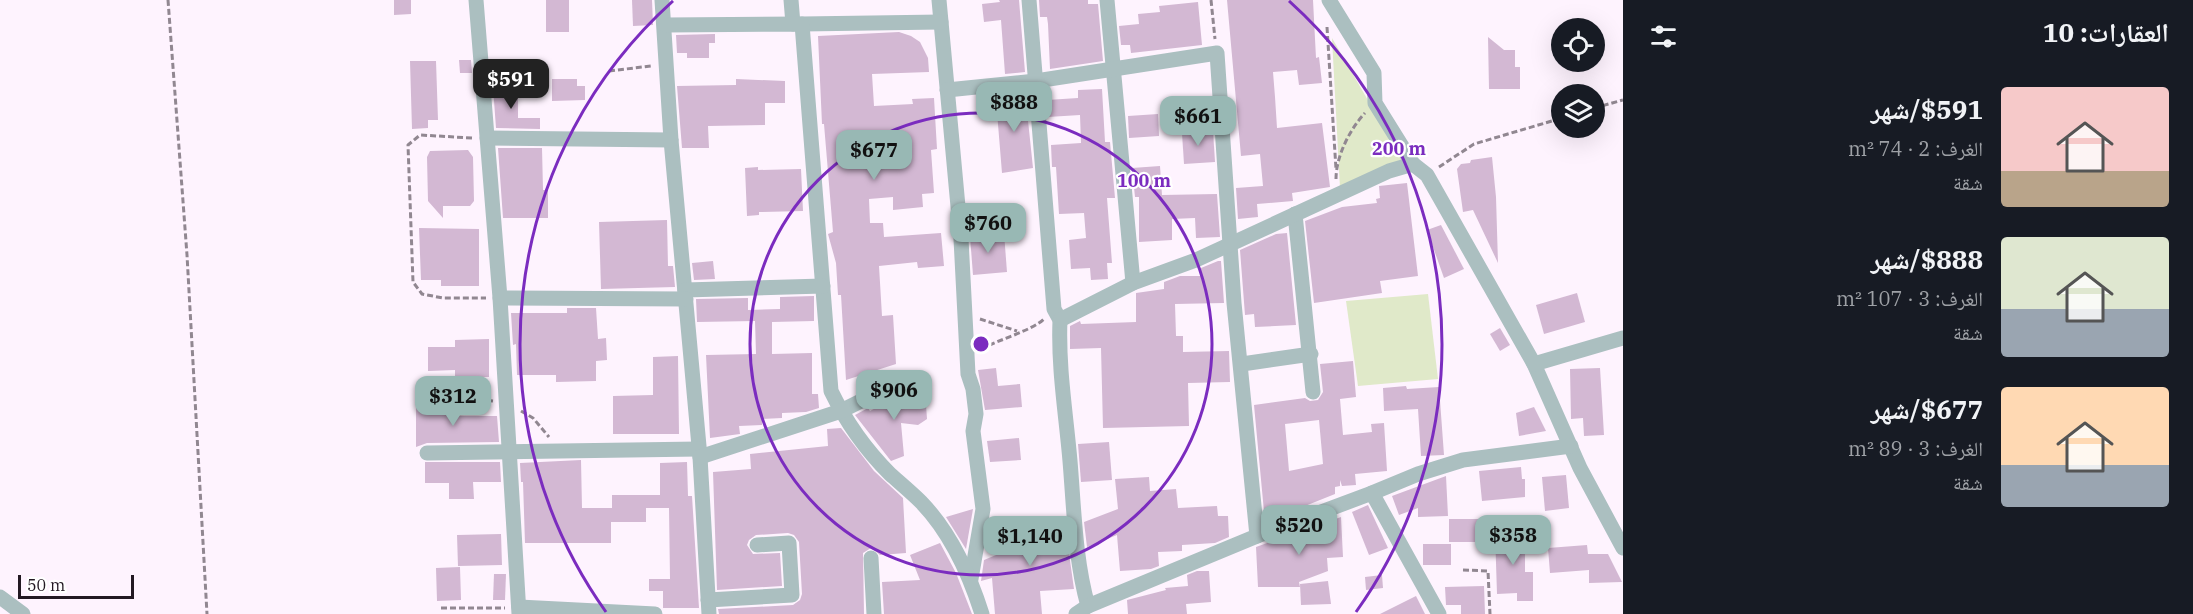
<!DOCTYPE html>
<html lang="ar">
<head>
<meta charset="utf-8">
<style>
  :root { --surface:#171b24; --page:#20242c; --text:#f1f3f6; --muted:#9ea1a6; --accent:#98b8b4 }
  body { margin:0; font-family:"IBM Plex Serif","Noto Naskh Arabic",serif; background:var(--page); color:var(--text); direction:rtl; height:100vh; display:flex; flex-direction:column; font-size:22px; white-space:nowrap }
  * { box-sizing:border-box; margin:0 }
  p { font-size:20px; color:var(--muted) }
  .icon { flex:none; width:33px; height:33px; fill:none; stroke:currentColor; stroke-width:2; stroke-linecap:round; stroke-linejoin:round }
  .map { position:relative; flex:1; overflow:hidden; direction:ltr }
  .sheet { display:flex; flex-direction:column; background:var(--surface); width:570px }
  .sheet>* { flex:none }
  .tools { position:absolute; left:1551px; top:18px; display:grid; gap:12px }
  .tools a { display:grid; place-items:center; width:54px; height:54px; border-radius:50%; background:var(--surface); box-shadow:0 6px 24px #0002; font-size:30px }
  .scale { position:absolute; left:18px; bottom:15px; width:116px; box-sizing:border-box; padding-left:6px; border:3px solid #221822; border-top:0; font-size:16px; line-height:21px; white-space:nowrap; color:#221822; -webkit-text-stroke:4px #fff; paint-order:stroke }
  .price { position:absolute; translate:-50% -51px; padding:0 14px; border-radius:12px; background:var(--accent); color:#111; font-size:20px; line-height:39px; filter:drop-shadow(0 2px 3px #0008) }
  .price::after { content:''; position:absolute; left:50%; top:36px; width:18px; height:14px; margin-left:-9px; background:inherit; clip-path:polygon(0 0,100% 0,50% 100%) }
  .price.on { background:#222; color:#fff }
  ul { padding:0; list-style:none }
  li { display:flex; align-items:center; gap:18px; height:150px; padding:0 24px }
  li span { display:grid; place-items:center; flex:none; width:168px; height:120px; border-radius:6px; color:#555 }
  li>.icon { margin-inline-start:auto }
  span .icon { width:72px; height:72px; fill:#fffc; stroke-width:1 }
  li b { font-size:26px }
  h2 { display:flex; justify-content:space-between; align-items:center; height:72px; padding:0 24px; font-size:26px }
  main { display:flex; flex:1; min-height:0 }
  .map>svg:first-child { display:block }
  .green { fill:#e0e9c9 }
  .building { fill:#d3b8d3; fill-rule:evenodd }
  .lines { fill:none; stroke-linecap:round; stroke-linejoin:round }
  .path { stroke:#918791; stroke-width:3; stroke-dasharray:6 3; stroke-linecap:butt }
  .minor { stroke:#abbfc0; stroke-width:15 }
  .ring { fill:none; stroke:#7b2cbf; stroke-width:3 }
  .centre { fill:#7b2cbf; stroke:#fff; stroke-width:3 }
  .ring-label { font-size:18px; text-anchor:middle; font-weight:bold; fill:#7b2cbf; stroke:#fff; stroke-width:4.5; stroke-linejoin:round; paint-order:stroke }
</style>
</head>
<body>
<main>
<section class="sheet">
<h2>العقارات: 10<svg class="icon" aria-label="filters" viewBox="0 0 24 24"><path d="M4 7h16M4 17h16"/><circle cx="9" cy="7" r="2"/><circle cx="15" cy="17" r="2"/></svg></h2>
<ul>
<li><span style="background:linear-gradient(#f6c9c9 70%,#b9a48a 0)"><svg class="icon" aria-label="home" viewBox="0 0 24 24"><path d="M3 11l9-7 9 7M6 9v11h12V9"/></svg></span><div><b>$591/شهر</b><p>الغرف: 2 · 74 m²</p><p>شقة</p></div></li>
<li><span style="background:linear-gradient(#dfe7d0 60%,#9aa5b1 0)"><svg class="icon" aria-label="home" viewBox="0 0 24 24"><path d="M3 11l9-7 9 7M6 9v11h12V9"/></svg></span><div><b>$888/شهر</b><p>الغرف: 3 · 107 m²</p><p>شقة</p></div></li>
<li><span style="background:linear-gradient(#ffd9b3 65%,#9aa5b1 0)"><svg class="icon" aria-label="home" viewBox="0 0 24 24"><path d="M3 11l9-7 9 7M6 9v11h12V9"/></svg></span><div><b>$677/شهر</b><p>الغرف: 3 · 89 m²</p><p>شقة</p></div></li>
</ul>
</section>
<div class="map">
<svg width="1623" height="614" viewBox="0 0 1623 614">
  <rect width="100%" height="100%" fill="#fef3fe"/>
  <g class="green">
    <polygon points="1332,38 1403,161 1340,188"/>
    <polygon points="1428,294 1438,379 1358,386 1346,301"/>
  </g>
  <g class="building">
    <polygon points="394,0 411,0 411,14 394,15"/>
    <rect x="546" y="0" width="23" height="32"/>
    <polygon points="632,0 652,0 653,25 633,26"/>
    <polygon points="999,0 1019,0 1025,72 1005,74 1001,20 984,22 982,4 1000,2"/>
    <polygon points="1039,0 1088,0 1088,4 1098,4 1103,61 1050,69 1048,24 1047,17 1040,17"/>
    <polygon points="1227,0 1313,0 1316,58 1319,57 1322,83 1299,85 1297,70 1273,72 1275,97 1277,128 1322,123 1330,187 1292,193 1293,201 1257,204 1258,217 1238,219 1236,188 1263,186 1260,154 1241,156"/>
    <polygon points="1198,2 1202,45 1131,53 1130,45 1121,45 1119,26 1139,24 1138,14 1160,12 1159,6"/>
    <polygon points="899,32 911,36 920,42 928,58 929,72 872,74 874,106 913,104 912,99 934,98 937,149 931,150 934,193 922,194 923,207 893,210 893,197 869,199 870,223 883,223 884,237 941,233 944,266 918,268 917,262 879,266 882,316 893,315 896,364 846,380 841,295 838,295 836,263 828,234 833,232 824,124 822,124 818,36"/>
    <polygon points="715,34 715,43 709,43 709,58 687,58 687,53 677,53 676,35"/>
    <polygon points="1488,37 1504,50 1515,50 1515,67 1520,67 1520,89 1489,89"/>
    <polygon points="459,60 471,60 472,73 460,73"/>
    <polygon points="410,61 436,61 438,120 428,120 428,128 412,129"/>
    <polygon points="552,79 577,79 577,86 585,86 585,100 552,101"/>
    <polygon points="736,79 785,81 785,103 765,103 765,125 708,126 709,148 682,148 677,86 736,85"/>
    <polygon points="518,86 518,118 540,118 540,129 496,128 493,87"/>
    <polygon points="1102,89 1105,142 1110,142 1115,198 1107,198 1112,263 1107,263 1108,279 1091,280 1090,268 1071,269 1069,240 1086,238 1084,213 1059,214 1056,167 1052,167 1051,145 1081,143 1080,115 1048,117 1047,100 1078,98 1078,90"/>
    <polygon points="1025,92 1033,168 1002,173 996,100 1007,99 1007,94"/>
    <polygon points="1158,114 1159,136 1129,138 1128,116"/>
    <polygon points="1213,131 1215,162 1184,164 1182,133"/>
    <polygon points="498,148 542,148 543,190 548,190 548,218 503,218"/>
    <polygon points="468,150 473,157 474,201 470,206 443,206 443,218 428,201 427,157 430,151"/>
    <polygon points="1492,157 1496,197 1498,263 1473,210 1463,212 1457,169 1461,164 1470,163 1471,160"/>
    <polygon points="1160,166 1162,195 1217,194 1220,237 1196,238 1195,218 1172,219 1172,240 1139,242 1139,197 1135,197 1132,168"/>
    <polygon points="758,167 758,170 801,169 803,211 759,212 759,215 747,216 745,168"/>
    <polygon points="1407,183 1418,276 1380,281 1382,293 1314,303 1305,221 1342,207 1377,203 1376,199 1380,198 1379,186"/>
    <polygon points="667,220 668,266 673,266 675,287 601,289 599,222"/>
    <polygon points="1441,225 1464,269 1444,278 1427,230"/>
    <polygon points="419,228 479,229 479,286 441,286 441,280 421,280"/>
    <polygon points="1004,233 1007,272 973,275 970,236"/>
    <polygon points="1287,233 1296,325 1255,327 1254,314 1245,315 1240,250 1276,234"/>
    <polygon points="713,261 715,279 694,280 692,263"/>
    <polygon points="1218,261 1221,261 1224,303 1175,304 1176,336 1183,336 1183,352 1229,351 1230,382 1188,383 1189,426 1103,428 1101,348 1070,349 1070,326 1080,321 1081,324 1136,322 1136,293 1164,289 1164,282 1180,276 1201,276 1201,268"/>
    <polygon points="1577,293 1585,322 1544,334 1536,305"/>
    <polygon points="814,296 814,321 772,322 772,354 812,353 812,394 818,394 819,408 806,412 782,413 782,418 762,419 762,425 739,426 740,434 710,438 706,355 756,354 755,321 697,322 696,299 748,298 748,310 780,309 780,297"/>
    <polygon points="567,308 596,308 598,339 606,338 607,360 596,361 596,381 556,382 556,375 517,375 516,344 513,345 511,313 567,313"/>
    <polygon points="1500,328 1510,345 1500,351 1490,334"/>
    <polygon points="489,339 489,377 455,377 455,370 428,371 428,347 455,347 455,340"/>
    <polygon points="678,356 679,434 613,434 613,396 653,395 653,357"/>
    <path d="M1353,361L1356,397L1340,399L1343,435L1372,432L1371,424L1384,423L1387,471L1355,474L1356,485L1342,486L1340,480V486L1335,487V494L1265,522L1254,405L1305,398L1310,401L1318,400L1323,392L1320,364ZM1319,420L1323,464L1289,471L1285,424Z"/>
    <polygon points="996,368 998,386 1020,384 1022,407 985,410 978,370"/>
    <polygon points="1600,368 1604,435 1584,436 1583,418 1571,419 1570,369"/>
    <polygon points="1406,386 1407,389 1439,387 1444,455 1421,456 1418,409 1384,411 1383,388"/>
    <polygon points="925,391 927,419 918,425 901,423 904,456 891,461 855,415 868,408 870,411 900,395 900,392"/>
    <polygon points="416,406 458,406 458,416 497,416 499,442 427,443 416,447"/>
    <polygon points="1534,407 1546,431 1519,436 1516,413"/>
    <polygon points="841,428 874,471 903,498 906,553 880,555 871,548 863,553 864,614 719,614 718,609 793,605 800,600 802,594 799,542 794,535 788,533 756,535 749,540 747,545 753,554 780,553 782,586 717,590 713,472 751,469 750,454 828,446 827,429"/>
    <polygon points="1019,438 1021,460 990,462 987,441"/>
    <polygon points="1109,442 1112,480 1081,482 1078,444"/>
    <polygon points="581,460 582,508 612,508 612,495 660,495 660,463 687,462 688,496 692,496 699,608 663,608 663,591 649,591 649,579 670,579 669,508 646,508 646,522 611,522 611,543 525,543 523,482 521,482 520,463"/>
    <polygon points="425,462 500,462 501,482 473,482 474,499 449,499 449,483 425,483"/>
    <polygon points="1521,467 1522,479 1525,479 1525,497 1482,501 1479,471"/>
    <polygon points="1566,475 1569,508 1545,511 1542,477"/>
    <polygon points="1446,476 1448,516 1418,517 1418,508 1399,515 1392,496"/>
    <polygon points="1149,477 1150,491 1176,489 1178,508 1217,506 1218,516 1228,516 1229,537 1215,543 1182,545 1182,551 1158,552 1159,566 1151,569 1120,571 1117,535 1087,547 1084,522 1118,509 1115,479"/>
    <polygon points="1368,505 1388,548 1369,555 1352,512"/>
    <polygon points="973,509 966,549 946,517"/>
    <polygon points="1009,516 1010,528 997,529 996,517"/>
    <polygon points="1341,517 1343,557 1327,558 1328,571 1299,582 1300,587 1258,587 1256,547"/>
    <polygon points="1064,518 1074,589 1040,591 1042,614 995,614 992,578 981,581 984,560 1013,548 1011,522"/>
    <rect x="1449" y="519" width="39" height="23"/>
    <polygon points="1495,532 1525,532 1525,572 1533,572 1533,601 1517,601 1517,593 1497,594"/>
    <polygon points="501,534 502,565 458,566 457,535"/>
    <polygon points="940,543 956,573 972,614 884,614 882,582 920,580 910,555"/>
    <rect x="1423" y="544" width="28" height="21"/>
    <polygon points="1587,545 1588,554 1608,554 1622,582 1589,583 1589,570 1550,573 1548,548"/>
    <polygon points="460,567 461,600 437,601 436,568"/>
    <polygon points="1197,571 1209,571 1211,602 1186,604 1187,614 1128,614 1127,600 1166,590 1165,588 1188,586 1187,575"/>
    <polygon points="494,574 506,574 505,600 493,600"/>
    <polygon points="1382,575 1383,588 1366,590 1365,577"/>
    <polygon points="1328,581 1331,604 1301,605 1300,584"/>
    <polygon points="1484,586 1485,614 1461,614 1461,605 1446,605 1445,587"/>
    <polygon points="1416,596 1425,614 1380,614"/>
  </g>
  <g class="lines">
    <g class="path">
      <polyline points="168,0 187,255 207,614"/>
      <polyline points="1211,0 1215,39"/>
      <polyline points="1327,27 1336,169"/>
      <polyline points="609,71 651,66"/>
      <polyline points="1594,108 1623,100"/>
      <polyline points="472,138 420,135 408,145 413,282 422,294 443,298 486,298"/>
      <polyline points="1439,167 1474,144 1562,118"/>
      <path d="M1336,179C1336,156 1350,129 1365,113"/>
      <polyline points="980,319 1017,331"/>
      <path d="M981,349C998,340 1033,330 1044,319"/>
      <polyline points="436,395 493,401"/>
      <polyline points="521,411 533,418 549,437"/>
      <polyline points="1463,570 1488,571 1490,614"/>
      <polyline points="441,608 505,608"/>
    </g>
    <g class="minor">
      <polyline points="476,0 500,298 519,614"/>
      <polyline points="662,0 671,140 700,457 709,614"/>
      <polyline points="791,0 793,24"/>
      <polyline points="939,0 961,239 968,374 973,389 976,414 973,431 983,509 971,579"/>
      <path d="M1029,0L1054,309L1060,320C1058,368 1066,414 1070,461C1074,509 1075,560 1088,606"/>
      <polyline points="1107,0 1133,283"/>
      <polyline points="1329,0 1374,73 1375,103 1413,164"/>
      <polyline points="802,24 941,22"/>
      <path d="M665,25L802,24L831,391C846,422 866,450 890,474C900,483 911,492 921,502C951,533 969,573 982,614"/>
      <polyline points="947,90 1036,81 1217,53 1234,303 1257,536"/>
      <polyline points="487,138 671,140"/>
      <polyline points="1295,214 1313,392"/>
      <polyline points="685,290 823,286"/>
      <polyline points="500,298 686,299"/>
      <polyline points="1060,320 1133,283 1196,260 1389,171 1413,164 1427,175 1534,364 1580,468 1623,548"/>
      <polyline points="1242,364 1311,354"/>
      <polyline points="1534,364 1623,338"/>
      <polyline points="427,453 699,449"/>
      <polyline points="700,457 841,411 889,387"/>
      <polyline points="1372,493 1418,474 1463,460 1571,446"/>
      <polyline points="871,558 874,614"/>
      <polyline points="0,597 23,614"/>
      <polyline points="708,600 792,595 789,543 757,545"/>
      <polyline points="519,607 655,614"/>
      <polyline points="1076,614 1088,606 1257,536 1372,493 1439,614"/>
    </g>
  </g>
  <g class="ring">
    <circle cx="981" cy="344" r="231"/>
    <path d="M606 612A461 461 0 0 1 673 1M1289 1A461 461 0 0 1 1356 612"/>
  </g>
  <circle cx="981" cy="344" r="9" class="centre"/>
  <g class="ring-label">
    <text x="1399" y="155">200 m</text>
    <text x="1144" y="187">100 m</text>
  </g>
</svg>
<div class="tools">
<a><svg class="icon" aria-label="locate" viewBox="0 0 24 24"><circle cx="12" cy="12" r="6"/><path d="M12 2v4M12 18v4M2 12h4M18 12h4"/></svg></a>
<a><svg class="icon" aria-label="layers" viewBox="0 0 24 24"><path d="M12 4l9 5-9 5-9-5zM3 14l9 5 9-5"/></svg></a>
</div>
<div class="scale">50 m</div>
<b class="price on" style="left:511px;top:110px">$591</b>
<b class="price" style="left:1014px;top:133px">$888</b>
<b class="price" style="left:1198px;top:147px">$661</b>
<b class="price" style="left:874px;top:181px">$677</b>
<b class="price" style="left:988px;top:254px">$760</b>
<b class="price" style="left:894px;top:421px">$906</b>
<b class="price" style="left:453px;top:427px">$312</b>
<b class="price" style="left:1299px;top:556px">$520</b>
<b class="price" style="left:1513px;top:566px">$358</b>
<b class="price" style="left:1030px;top:567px">$1,140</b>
</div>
</main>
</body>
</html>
